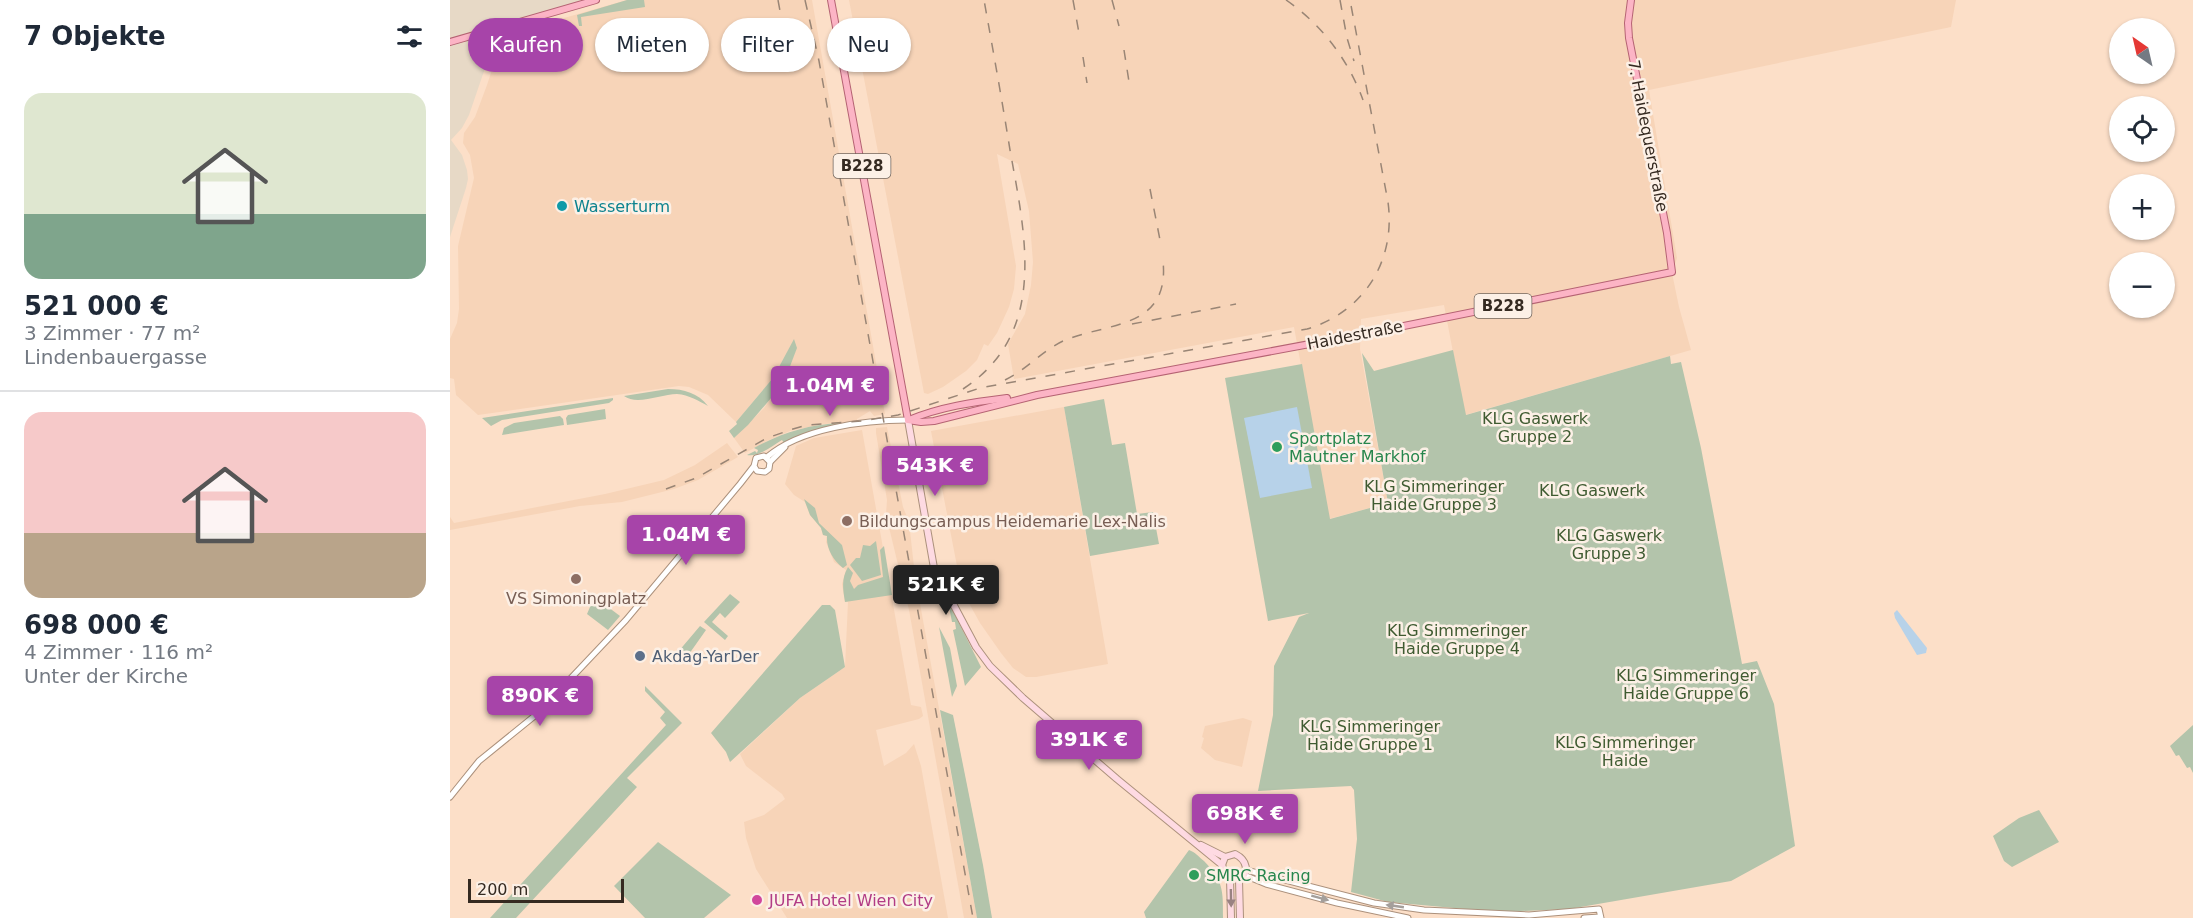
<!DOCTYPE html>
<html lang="de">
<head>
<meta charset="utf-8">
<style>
  :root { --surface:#fff; --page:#f2f2f3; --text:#1f2937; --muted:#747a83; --line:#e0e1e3; --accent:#a744a9 }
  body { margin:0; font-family:"DejaVu Sans",sans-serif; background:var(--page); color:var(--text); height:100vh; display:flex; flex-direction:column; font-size:22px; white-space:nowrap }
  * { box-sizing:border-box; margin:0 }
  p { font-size:20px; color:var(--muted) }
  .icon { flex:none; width:33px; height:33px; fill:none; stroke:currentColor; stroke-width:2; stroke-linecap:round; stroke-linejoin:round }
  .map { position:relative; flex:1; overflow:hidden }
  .sheet { display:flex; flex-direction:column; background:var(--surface); width:450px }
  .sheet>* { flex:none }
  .hud { position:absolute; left:18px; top:18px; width:570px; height:54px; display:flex; gap:12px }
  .needle { width:39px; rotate:326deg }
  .fabs { position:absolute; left:1659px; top:18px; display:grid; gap:12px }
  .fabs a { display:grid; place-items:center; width:66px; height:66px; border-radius:50%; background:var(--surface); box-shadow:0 2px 4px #0004; font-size:30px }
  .scale { position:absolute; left:18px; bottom:15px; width:156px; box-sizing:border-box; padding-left:6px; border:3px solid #352a21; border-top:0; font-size:16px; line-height:21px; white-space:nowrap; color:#352a21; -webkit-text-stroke:4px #fcf0e6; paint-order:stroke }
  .price { position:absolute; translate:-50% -51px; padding:0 14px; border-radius:6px; background:var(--accent); color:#fff; font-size:20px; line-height:39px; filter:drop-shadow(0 2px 3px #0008) }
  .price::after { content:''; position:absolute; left:50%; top:36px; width:18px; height:14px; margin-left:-9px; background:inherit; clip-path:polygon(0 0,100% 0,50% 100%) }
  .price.active { background:#222; color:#fff }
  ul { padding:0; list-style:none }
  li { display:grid; align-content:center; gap:12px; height:318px; padding:0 24px }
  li+li { border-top:2px solid var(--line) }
  li span { display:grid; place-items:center; height:186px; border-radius:18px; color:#555 }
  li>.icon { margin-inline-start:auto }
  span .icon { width:108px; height:108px; fill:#fffc; stroke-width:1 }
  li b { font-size:26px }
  h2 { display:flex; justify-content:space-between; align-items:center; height:72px; padding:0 24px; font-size:26px }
  .pill { padding:0 21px; border-radius:27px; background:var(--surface); box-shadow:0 2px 4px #0004; font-size:21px; line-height:54px }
  .pill.active { background:var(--accent); color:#fff }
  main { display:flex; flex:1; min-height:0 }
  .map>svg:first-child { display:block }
  .commercial { fill:#e7d9c6 }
  .built { fill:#f7d4b8 }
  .green { fill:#b3c4ab }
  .water { fill:#b7d2e9 }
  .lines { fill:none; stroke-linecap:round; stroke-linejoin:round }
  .tertiary-casing { stroke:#ac917c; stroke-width:7 }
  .secondary-casing { stroke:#ac917c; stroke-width:8 }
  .primary-casing { stroke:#b56373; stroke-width:8 }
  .tertiary { stroke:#fff; stroke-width:5 }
  .secondary { stroke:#fedae2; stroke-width:6 }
  .primary { stroke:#fcb4c5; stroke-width:6 }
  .rail { stroke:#998575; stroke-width:1.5; stroke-dasharray:10 10; stroke-linecap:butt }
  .oneway { fill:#9a8282 }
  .oneway2 { fill:#a49f9b }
  .culture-dot { fill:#0f9aa8; stroke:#fcf0e6; stroke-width:2 }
  .leisure-dot { fill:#2e9e5b; stroke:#fcf0e6; stroke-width:2 }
  .education-dot { fill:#8d6e63; stroke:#fcf0e6; stroke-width:2 }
  .service-dot { fill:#5c6f8a; stroke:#fcf0e6; stroke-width:2 }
  .hotel-dot { fill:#d1479c; stroke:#fcf0e6; stroke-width:2 }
  .labels { text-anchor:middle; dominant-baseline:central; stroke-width:5; stroke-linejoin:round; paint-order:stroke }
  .shield { fill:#fcf0e6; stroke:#71655c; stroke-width:1.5 }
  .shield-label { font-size:15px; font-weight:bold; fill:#352a21 }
  .street-label { font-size:16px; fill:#352a21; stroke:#fcf0e6 }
  .culture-label { font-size:16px; fill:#0d838f; stroke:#fcf0e6; text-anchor:start }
  .park-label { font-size:16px; fill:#3f5b31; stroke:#fcf0e6 }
  .leisure-label { font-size:16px; fill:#27864d; stroke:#fcf0e6; text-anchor:start }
  .education-label { font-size:16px; fill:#785e54; stroke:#fcf0e6; text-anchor:start }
  .service-label { font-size:16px; fill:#4e5e75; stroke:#fcf0e6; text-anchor:start }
  .hotel-label { font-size:16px; fill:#b23c85; stroke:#fcf0e6; text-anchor:start }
</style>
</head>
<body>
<main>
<section class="sheet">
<h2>7 Objekte<svg class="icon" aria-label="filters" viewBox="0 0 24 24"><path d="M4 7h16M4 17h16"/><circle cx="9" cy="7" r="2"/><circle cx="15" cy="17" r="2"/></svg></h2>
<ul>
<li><span style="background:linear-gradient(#dfe7d0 65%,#7fa58c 0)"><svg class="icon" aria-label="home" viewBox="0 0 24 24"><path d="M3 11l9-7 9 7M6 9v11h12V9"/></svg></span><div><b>521 000 €</b><p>3 Zimmer · 77 m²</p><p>Lindenbauergasse</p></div></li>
<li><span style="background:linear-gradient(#f6c9c9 65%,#b9a48a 0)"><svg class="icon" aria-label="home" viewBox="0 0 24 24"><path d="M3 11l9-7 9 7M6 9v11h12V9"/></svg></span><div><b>698 000 €</b><p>4 Zimmer · 116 m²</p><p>Unter der Kirche</p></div></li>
</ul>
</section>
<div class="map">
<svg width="1743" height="918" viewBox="0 0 1743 918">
  <rect width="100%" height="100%" fill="#fcdfc8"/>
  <polygon class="commercial" points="0,0 146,0 44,30 44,42 19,115 12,128 1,140 12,155 17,170 18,179 16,188 0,237"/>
  <g class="built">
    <polygon points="177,0 362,0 435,414 424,416 420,411 407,419 407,422 374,424 340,431 317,441 295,453 284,438 314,408 327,389 339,367 346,350 344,340 323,378 286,422 258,395 239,387 229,386 28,415 6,395 4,379 0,378 0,339 7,323 9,309 8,246 24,178 20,155 13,143 14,133 25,117 37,85 52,39 58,34"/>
    <polygon points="399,0 1506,0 1501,27 1199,90 1227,258 1222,273 1229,307 1241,350 1015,415 994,305 911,319 910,349 938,503 879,519 844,327 564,379 558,344 575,314 581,285 583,262 579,211 568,164 547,154 566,266 564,289 559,307 547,333 538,346 534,344 527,360 516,371 493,387 478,394 474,393"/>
    <polygon points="614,407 658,664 586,677 576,677 563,668 551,653 530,623 515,596 507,566 481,431"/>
    <polygon points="437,427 453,507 459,522 465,576 527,918 514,918 459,610 436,515 437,500 426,433 426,428"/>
    <polygon points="412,430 461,705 471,707 473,716 469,719 426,730 434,766 456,753 464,744 471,766 498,918 337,918 306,869 296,838 294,822 314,815 335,799 332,794 296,766 290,754 350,698 395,667 398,602 395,602 392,584 396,570 384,562 376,542 377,536 373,535 371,528 360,515 355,502 344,495 335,484 346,446 364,438"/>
    <polygon points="277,443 288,457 248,480 224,489 172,502 130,506 0,530 0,517 4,523 155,494 214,480 245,465"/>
    <polygon points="793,718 802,721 792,767 765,760 751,748 754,738 752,737 755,726"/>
  </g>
  <g class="green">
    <polygon points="177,0 194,0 195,7 131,17 132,26 129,26 127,15"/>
    <polygon points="252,37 254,44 177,56 176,49"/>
    <polygon points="344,339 347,348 339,369 322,397 298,425 284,438 279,431 287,424 286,422 323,378"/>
    <polygon points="1003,350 1016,415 1220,356 1221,364 1231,362 1251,448 1292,664 1307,661 1324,704 1345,846 1281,881 1119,909 1048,912 938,902 901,892 907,839 904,790 901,786 808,791 823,715 824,666 849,617 859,613 818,621 775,378 852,364 880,519 938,503 912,353 924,371"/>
    <path d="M218,389C234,389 248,393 258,406C249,401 239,395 227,394C211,394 187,406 174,396Z"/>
    <polygon points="163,398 163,400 159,403 52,420 41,426 32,418"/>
    <polygon points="654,399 662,445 675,443 687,514 703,512 709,544 640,556 614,407"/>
    <polygon points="155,409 156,419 117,425 116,418 118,415"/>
    <polygon points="110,416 113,419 114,425 52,435 54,428 64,423"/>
    <path d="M388,423L389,424L359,432L334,443L332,440C323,445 310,457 297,455L305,451L307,453L308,450L304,448C331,433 358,425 388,423Z"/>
    <path d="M354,499L365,508L369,523L392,545L397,565L393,568C384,561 376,549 377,536L373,535L371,528L360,515Z"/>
    <polygon points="426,541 431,575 412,581 400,565 406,558 410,558 413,545 420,546"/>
    <path d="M434,546L442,595L395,602C393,589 391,579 398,567L403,573L400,581L404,589L408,585L433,577L430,550Z"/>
    <polygon points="280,594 290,602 275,618 270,613 262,622 278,636 275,640 254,622"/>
    <polygon points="146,598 170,616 158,630 137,614 143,600"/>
    <polygon points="498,601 531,667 515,686 503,630 506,629 505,622 502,622"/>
    <polygon points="372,605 380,605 385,610 395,667 350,698 280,762 276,752 261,733"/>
    <polygon points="250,626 256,630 232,664 219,654 220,651 228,652"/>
    <polygon points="489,627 500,648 507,686 502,697"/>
    <polygon points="195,686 232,723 177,778 187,787 66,918 40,918 216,725 210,718 215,712 195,691"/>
    <polygon points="490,710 503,715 533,865 542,918 527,918"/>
    <polygon points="1743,725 1743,773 1740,767 1737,768 1729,755 1726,756 1720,746"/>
    <polygon points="1589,810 1609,842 1562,867 1554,861 1543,836 1569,818"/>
    <polygon points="208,842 281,895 254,918 195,918 164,886"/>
    <path d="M739,850C745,852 749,857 754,861C774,881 773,892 773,918H696L694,912Z"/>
  </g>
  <g class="water">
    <polygon points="847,407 862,488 810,498 794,418"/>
    <polygon points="1447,610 1477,648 1476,653 1467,655 1445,618 1444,613"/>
  </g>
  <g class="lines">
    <defs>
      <g id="tertiary">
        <path d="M317,457C351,428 415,420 458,420"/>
        <polyline points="320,462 335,447"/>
        <polyline points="0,797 29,761 87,714 176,620 290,484 304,466 306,458 314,456 320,462 319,469 315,472 307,471 304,466"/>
        <polyline points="796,870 924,903 974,910 1079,915 1149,909 1151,918"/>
        <polyline points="794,875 816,884 887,903 958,918"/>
        <polyline points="1134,918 1150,917"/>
      </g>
      <g id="secondary">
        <polyline points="458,420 484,568 526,647 540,666 573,698 667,779 772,865"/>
        <polyline points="751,845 775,857"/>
        <path d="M780,878L789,880C800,872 797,860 785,854L775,857L772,865L776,875L780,878L781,918"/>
        <polyline points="789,880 790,918"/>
      </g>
      <g id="primary">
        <polyline points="381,0 458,420"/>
        <polyline points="0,42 146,0"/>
        <polyline points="458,420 471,422 484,421 587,395 924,332 1222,272 1217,233 1179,38 1178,23 1181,0"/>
        <path d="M459,420C489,407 524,402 557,398"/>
      </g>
    </defs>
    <use href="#tertiary" class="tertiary-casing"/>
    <use href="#secondary" class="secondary-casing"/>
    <use href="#primary" class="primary-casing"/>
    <use href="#tertiary" class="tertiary"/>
    <use href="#secondary" class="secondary"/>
    <use href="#primary" class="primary"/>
    <g class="rail">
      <polyline points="328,0 338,54"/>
      <polyline points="355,0 369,61 523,918"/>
      <polyline points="623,0 629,33"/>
      <polyline points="662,0 669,26"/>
      <path d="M836,0C871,24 898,59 913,100"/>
      <polyline points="890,0 897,38 904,61"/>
      <polyline points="674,50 680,88"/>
      <polyline points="633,57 637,83"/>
      <polyline points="700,189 711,245"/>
      <polyline points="682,324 786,304"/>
      <path d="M555,380C576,370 592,351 613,341C657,322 720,330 713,261"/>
      <path d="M513,389C599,333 575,234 560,150C552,100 543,50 534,0"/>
      <path d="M216,489L246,478L317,438L343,429L357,425L412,421L448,415L530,388L857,329C914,312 946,261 938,202L900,0"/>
    </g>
  </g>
  <defs><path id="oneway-solid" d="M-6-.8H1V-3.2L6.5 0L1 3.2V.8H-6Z" transform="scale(1.5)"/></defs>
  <use class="oneway" href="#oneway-solid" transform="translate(781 898) rotate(89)"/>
  <g class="oneway2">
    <use href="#oneway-solid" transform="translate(870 898) rotate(15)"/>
    <use href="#oneway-solid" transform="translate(945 906) rotate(-172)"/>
  </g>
  <circle class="culture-dot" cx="112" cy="206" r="6"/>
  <g class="leisure-dot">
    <circle cx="827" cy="447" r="6"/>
    <circle cx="744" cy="875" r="6"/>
  </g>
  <g class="education-dot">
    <circle cx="397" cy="521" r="6"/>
    <circle cx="126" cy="579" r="6"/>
  </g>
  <circle class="service-dot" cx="190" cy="656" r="6"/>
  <circle class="hotel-dot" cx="307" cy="900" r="6"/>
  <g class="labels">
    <g class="shield">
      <rect x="383.5" y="154" width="57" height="24" rx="4.5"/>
      <rect x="1024.5" y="294" width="57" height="24" rx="4.5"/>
    </g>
    <g class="shield-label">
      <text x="412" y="166">B228</text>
      <text x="1053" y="306">B228</text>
    </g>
    <g class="street-label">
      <text transform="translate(1198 136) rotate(79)">7. Haidequerstraße</text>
      <text transform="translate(905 335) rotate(-11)">Haidestraße</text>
    </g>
    <g class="culture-label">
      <text x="124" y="206">Wasserturm</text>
    </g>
    <g class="park-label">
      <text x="1085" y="418">KLG Gaswerk<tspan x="1085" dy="18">Gruppe 2</tspan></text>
      <text x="984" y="486">KLG Simmeringer<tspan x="984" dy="18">Haide Gruppe 3</tspan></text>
      <text x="1142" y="490">KLG Gaswerk</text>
      <text x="1159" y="535">KLG Gaswerk<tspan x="1159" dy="18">Gruppe 3</tspan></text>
      <text x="1007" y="630">KLG Simmeringer<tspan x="1007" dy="18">Haide Gruppe 4</tspan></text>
      <text x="1236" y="675">KLG Simmeringer<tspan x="1236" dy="18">Haide Gruppe 6</tspan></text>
      <text x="920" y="726">KLG Simmeringer<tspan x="920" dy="18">Haide Gruppe 1</tspan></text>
      <text x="1175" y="742">KLG Simmeringer<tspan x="1175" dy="18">Haide</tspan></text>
    </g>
    <g class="leisure-label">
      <text x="839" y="438">Sportplatz<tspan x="839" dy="18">Mautner Markhof</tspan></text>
      <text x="756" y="875">SMRC Racing</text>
    </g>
    <g class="education-label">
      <text x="409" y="521">Bildungscampus Heidemarie Lex-Nalis</text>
      <text x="126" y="598" text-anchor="middle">VS Simoningplatz</text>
    </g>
    <g class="service-label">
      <text x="202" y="656">Akdag-YarDer</text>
    </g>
    <g class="hotel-label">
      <text x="319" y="900">JUFA Hotel Wien City</text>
    </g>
  </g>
</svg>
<div class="fabs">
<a><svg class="needle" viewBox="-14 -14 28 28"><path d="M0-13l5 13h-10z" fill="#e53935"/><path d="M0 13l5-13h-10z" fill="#747a83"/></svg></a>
<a><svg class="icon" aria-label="locate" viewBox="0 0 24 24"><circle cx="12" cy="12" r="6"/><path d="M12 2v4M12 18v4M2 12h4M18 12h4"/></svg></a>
<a>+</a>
<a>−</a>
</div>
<div class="scale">200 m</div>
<b class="price" style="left:380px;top:417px">1.04M €</b>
<b class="price" style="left:485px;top:497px">543K €</b>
<b class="price" style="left:236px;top:566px">1.04M €</b>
<b class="price active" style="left:496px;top:616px">521K €</b>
<b class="price" style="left:90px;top:727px">890K €</b>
<b class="price" style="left:639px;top:771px">391K €</b>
<b class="price" style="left:795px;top:845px">698K €</b>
<div class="hud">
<a class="pill active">Kaufen</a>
<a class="pill">Mieten</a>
<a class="pill">Filter</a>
<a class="pill">Neu</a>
</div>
</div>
</main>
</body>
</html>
